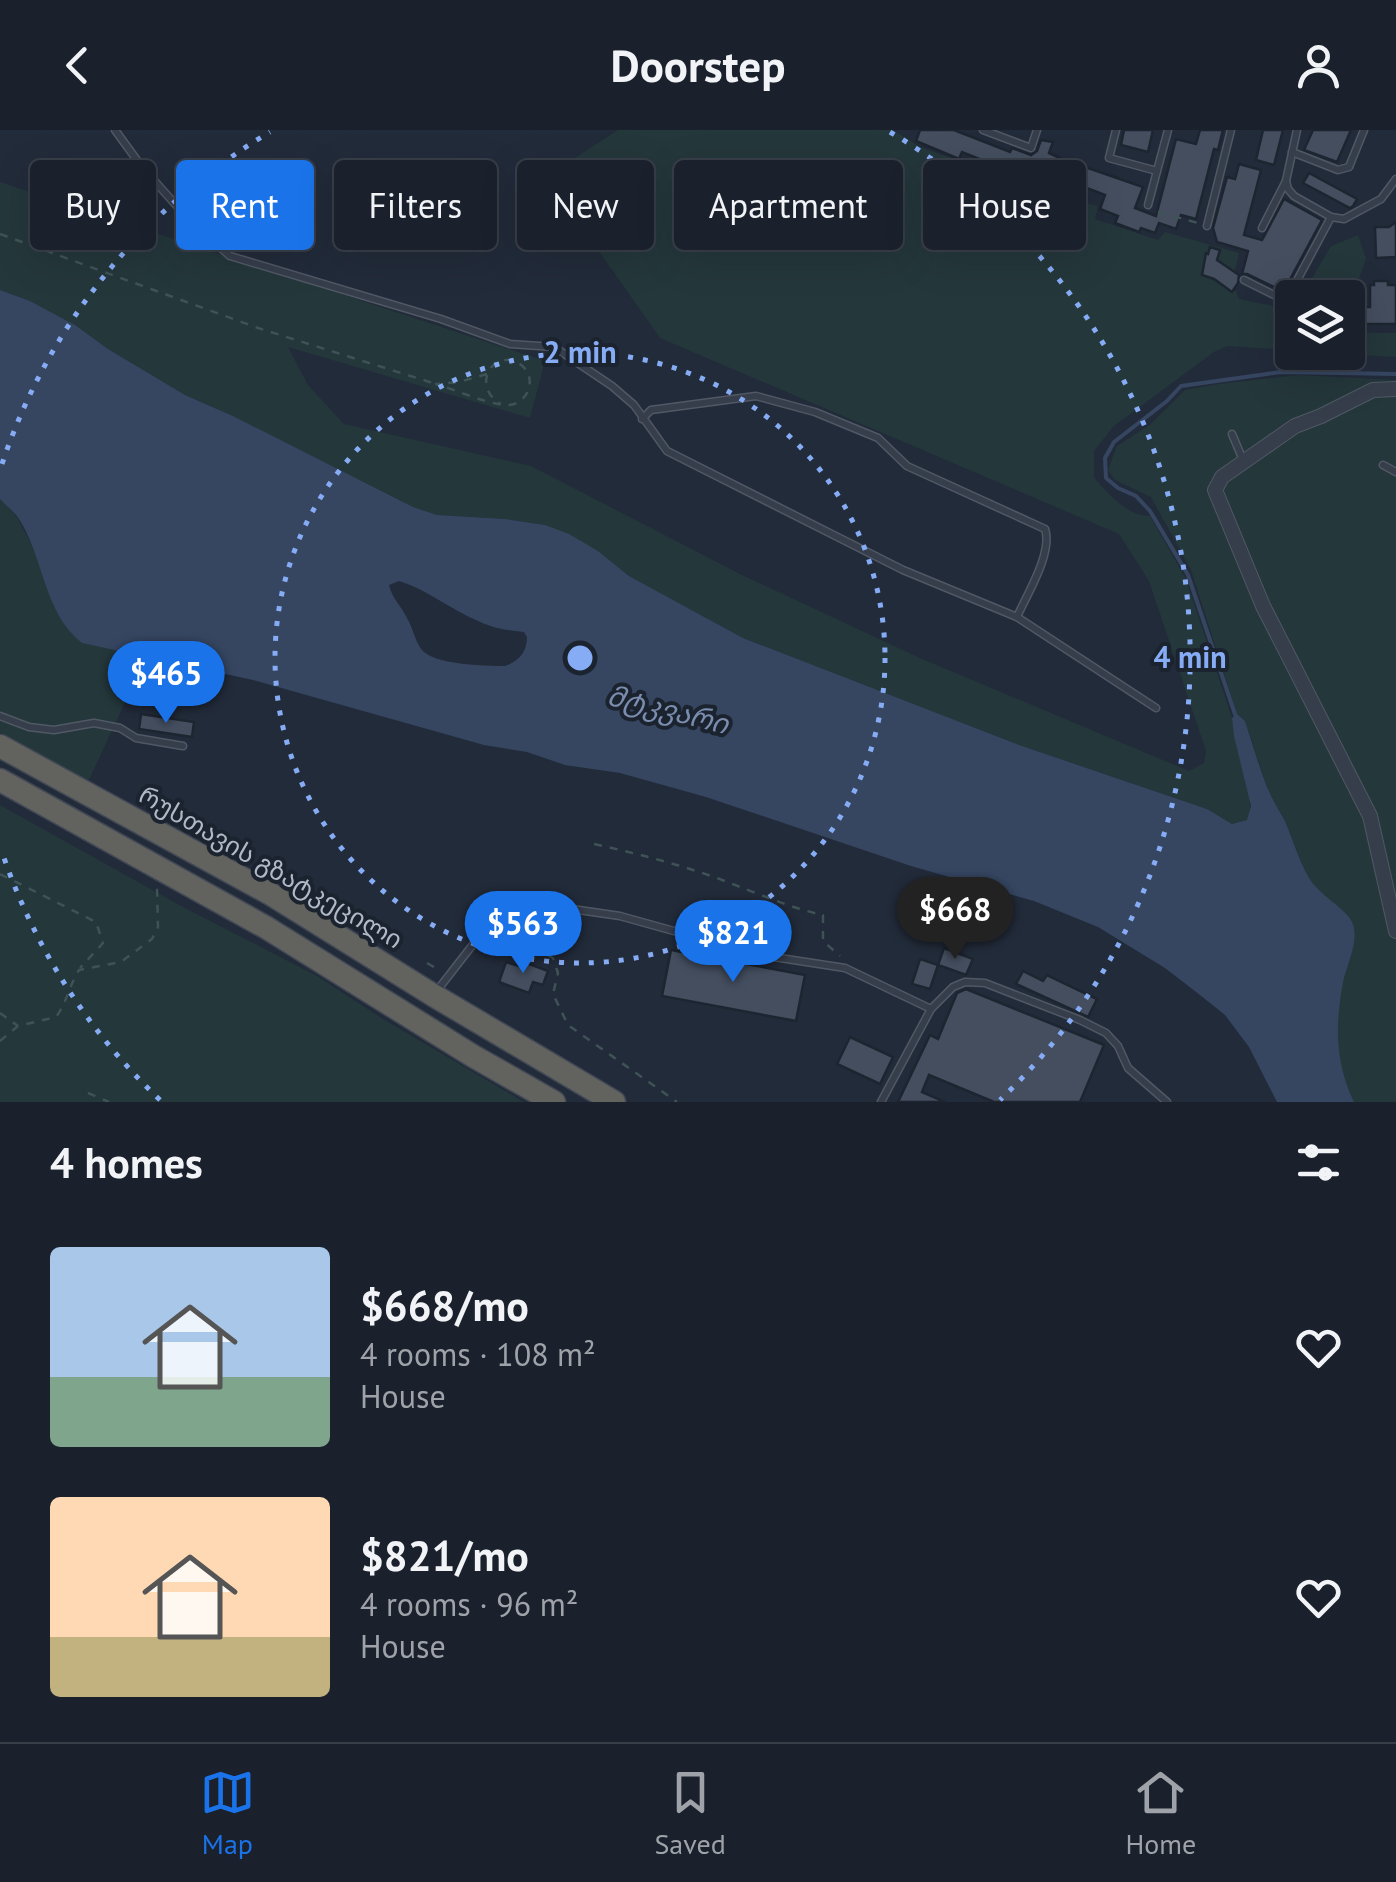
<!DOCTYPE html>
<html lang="en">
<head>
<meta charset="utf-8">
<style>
  :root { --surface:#1a202c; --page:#232834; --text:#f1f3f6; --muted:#9fa3a9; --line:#383e48; --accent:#1a73e8 }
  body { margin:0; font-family:"PT Sans","Noto Sans Georgian",sans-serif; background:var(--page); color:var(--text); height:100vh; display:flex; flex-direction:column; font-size:38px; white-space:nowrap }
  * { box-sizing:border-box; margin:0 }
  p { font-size:32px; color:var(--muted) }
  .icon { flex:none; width:55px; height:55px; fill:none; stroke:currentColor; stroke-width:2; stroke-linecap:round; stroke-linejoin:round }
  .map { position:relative; height:972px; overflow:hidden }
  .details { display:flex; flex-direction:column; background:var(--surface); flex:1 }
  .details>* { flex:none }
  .top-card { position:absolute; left:30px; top:30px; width:1338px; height:90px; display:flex; gap:20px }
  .fabs { position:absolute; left:1275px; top:150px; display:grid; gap:20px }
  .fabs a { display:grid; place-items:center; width:90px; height:90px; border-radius:10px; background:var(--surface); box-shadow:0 10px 40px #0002,0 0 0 2px var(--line); font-size:50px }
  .price { position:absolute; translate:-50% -85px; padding:0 22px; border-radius:35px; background:var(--accent); color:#fff; font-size:32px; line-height:65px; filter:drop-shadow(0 2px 5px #0008) }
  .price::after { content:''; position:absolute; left:50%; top:60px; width:30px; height:22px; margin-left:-15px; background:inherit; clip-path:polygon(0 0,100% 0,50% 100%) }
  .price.on { background:#222; color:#fff }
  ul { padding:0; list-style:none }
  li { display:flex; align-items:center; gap:30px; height:250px; padding:0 50px }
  li span { display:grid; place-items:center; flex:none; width:280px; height:200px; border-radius:10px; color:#555 }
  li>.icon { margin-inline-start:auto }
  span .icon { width:120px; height:120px; fill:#fffc; stroke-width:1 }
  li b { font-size:42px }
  h2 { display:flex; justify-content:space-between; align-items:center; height:120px; padding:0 50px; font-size:42px }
  .tag { padding:0 35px; border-radius:10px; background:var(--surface); box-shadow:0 10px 40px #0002,0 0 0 2px var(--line); font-size:35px; line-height:90px }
  .tag.on { background:var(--accent); color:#fff }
  header { display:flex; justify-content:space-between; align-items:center; height:130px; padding:0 50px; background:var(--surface); font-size:45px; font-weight:700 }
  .tab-bar { display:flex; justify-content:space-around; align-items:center; height:140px; border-top:2px solid var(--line); background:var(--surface); font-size:28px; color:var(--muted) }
  .tab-bar a { display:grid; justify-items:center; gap:5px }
  .tab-bar .on { color:var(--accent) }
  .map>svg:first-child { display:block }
  .green { fill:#24373b }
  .water { fill:#364661; fill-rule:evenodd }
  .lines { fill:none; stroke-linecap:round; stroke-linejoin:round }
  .stream { stroke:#364661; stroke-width:4 }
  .building { fill:#444e5f; stroke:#1d2531; stroke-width:2.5 }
  .service-casing { stroke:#515865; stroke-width:9 }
  .minor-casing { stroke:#515865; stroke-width:16 }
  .trunk-casing { stroke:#414855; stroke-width:25 }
  .path { stroke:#3f5356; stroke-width:2.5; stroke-dasharray:8 8; stroke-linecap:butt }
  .service { stroke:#363d4b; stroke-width:6 }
  .minor { stroke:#363d4b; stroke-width:14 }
  .trunk { stroke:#62625f; stroke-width:22 }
  .ring { fill:none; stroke:#87acf6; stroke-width:5; stroke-dasharray:5 10 }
  .labels { text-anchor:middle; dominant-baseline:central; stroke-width:8; stroke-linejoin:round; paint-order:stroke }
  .street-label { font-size:25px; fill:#b1b8c7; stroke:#1b232f }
  .water-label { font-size:28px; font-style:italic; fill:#7a8dae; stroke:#1b232f }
  .centre { fill:#87acf6; stroke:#1b232f; stroke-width:5 }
  .ring-label { font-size:30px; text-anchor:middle; font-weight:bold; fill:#87acf6; stroke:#1b232f; stroke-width:8; stroke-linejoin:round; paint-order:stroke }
</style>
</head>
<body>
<header><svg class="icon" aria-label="back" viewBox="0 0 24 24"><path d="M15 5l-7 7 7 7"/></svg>Doorstep<svg class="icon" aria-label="person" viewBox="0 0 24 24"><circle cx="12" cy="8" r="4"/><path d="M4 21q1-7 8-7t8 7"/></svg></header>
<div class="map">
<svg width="1396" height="972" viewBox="0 0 1396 972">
  <rect width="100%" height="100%" fill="#222b3a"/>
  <g class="green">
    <path d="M618,0H893L920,17L1070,69L1098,76L1095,89L1158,110L1165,102L1239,123L1232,153L1239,169L1292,180V220L1227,216L1214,222L1114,296L1094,321V347C1108,364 1127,386 1150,386L1186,449L1232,588C1235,620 1256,660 1248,690L1232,694L1207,679L1019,615L743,508L629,446L598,421L545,395L505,389L437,385L413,377L233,286L185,265L108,219L75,195L30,171L0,160V52L545,231L530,288L288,217L308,255L344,294L531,336L742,445L920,528L1189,641L1204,633L1206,621L1149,451L1119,404L660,208L598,120L572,30Z"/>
    <polygon points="1358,105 1366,129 1348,179 1348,168 1301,167 1331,116"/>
    <polygon points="1348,194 1359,203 1396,203 1396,227 1329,223 1348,222"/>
    <path d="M1298,245L1396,250V972H1354C1347,957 1341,944 1338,927C1332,887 1346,834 1353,794L1347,786L1318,762L1307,745L1285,692L1268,660L1245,591L1237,584L1191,440L1151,367L1115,350L1108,340L1117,316L1151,294L1185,260L1219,254Z"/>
    <polygon points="0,369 17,387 83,513 146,527 88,652 0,602"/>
    <polygon points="0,675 181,776 317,846 383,889 524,972 0,972"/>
  </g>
  <path class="water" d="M0,160L30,171L75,195L108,219L185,265L233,286L413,377L437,385L505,389L545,395L569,404L598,421L629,446L743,508L1019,615L1207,679L1232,694L1247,690L1251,676L1234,606L1232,588L1237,584L1245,591C1252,613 1259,636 1267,657C1272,669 1279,680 1285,691C1293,710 1299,730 1309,748C1320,766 1345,778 1352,792C1360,810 1347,834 1343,852C1335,896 1335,932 1354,972H1277L1249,917L1225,885L1200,865L1165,838L1098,797L1034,771L911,736L706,667L620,643L565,635L527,622L484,615L253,550L82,513C43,483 44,425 17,386C12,380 5,375 0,369ZM399,451C428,460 450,479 478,491C495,499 507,500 524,502L527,507C527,522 519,531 505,536C485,536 433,535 421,519C415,510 413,499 408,490C403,478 392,469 389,455Z"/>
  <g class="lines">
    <polyline class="stream" points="1237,590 1188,445 1150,381 1136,366 1118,358 1106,348 1105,328 1114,312 1167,271 1181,256 1281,242 1396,244"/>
  </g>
  <g class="building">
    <polygon points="920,0 954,0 1010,22 1012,18 1031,25 1037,21 1041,10 1053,12 1049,23 1062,29 1143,57 1135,78 1156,86 1176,9 1196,14 1200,0 1223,0 1218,20 1214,19 1196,89 1181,85 1176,99 1159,93 1155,103 1141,98 1139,102 1115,93 1118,86 1100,79 1105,65 1071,52 1067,65 1048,60 1050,52 1028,43 1025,50 1017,46 1016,49 994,40 995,35 962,22 959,29 916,11"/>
    <polygon points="1124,0 1153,0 1148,22 1121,15"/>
    <polygon points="1263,0 1283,0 1274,35 1256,30"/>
    <polygon points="1313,0 1351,0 1337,32 1304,20"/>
    <polygon points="1239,34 1261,40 1244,105 1262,110 1284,69 1322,90 1287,155 1280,151 1276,158 1247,144 1242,144 1248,121 1217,112 1213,98 1227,47 1235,49"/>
    <polygon points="1309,43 1357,69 1353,76 1350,78 1303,53"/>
    <polygon points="1396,92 1396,127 1376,128 1375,97 1389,97"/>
    <polygon points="1210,117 1220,120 1217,130 1239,145 1238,153 1232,162 1214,149 1202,145 1206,123 1208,124"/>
    <polygon points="1374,151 1388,151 1388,155 1396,155 1396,194 1363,194 1363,177 1370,177 1370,155 1374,155"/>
    <polygon points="141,584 194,592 192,607 139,599"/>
    <polygon points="944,818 973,829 966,845 938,835"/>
    <polygon points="671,820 805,845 796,891 662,866"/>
    <polygon points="920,829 938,835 930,859 912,854"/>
    <polygon points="506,832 522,837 524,832 548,841 543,855 533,852 529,863 499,852"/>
    <polygon points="1023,841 1043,851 1047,845 1097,869 1088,887 1016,854"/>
    <polygon points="966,859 1104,915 1080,972 994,972 929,945 922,962 945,972 898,972 930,905 938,909 957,863"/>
    <polygon points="850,907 893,927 880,954 837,934"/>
  </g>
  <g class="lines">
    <defs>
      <g id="service">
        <polyline points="115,0 142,37 192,93 230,126 441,189 510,214 554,217 612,256 634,275 667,321 903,440 1017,487 1156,578"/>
        <polyline points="983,0 1031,18 1037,0"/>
        <polyline points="1116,0 1109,28 1157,41 1168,0"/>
        <polyline points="1297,0 1286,51 1288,59 1294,66 1331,87 1344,89 1381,69 1396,49"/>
        <polyline points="1292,22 1338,40 1349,37 1364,0"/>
        <polyline points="1148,75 1157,41"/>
        <polyline points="1207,96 1231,0"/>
        <polyline points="1262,98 1286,51"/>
        <polyline points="1244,150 1286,171 1331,87"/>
        <path d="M642,289L651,280L756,266L815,282L878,308L907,336L1045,399C1053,423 1027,464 1017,487"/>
        <polyline points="1232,304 1243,330"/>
        <polyline points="1383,335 1396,342"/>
        <polyline points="0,586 29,597 54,600 94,593 120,598 136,608 183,616"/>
        <polyline points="436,862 478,808 539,779 565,778 620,786 760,825 845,838 931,879"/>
        <polyline points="881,972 931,879 953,857 965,852 985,853 1080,890 1106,903 1118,916 1128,938 1167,972"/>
      </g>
      <polyline id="minor" points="1396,259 1373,260 1321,286 1295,296 1222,347 1215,360 1263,476 1370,686 1396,801"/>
      <g id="trunk">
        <polyline points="0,616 269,763 433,865 614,972"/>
        <polyline points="0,650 267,798 473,926 554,972"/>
      </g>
    </defs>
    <use href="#service" class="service-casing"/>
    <use href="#minor" class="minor-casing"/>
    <use href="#trunk" class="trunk-casing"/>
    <g class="path">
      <polyline points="1158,82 1198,93"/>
      <polyline points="0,104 258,198 436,254"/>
      <path d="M487,244L459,252L436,254C456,260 484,273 505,275C530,277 540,242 516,232C490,221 472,258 501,274"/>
      <path d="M594,714C635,723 674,733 714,747C750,760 786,777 823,785V811L840,826"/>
      <polyline points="0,744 96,792 103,813 80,838"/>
      <polyline points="505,804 553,828 558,843 553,864 568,895 677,972"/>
      <polyline points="427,833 439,840"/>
      <polyline points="0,883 18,896"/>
      <path d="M0,911L18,896L56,887C67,872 69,856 79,840L121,832L152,809L158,797L157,758"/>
      <polyline points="88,963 109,972"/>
    </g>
    <use href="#service" class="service"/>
    <use href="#minor" class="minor"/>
    <use href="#trunk" class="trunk"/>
  </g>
  <g class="ring">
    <circle cx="580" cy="528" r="305"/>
    <path d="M160 970A610 610 0 0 1 2 722M2 334A610 610 0 0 1 270 2M890 2A610 610 0 0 1 1000 970"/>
  </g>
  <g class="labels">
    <g class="street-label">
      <text transform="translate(271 737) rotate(30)">რუსთავის გზატკეცილი</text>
    </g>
    <g class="water-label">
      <text transform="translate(668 579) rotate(14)">მტკვარი</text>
    </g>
  </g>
  <circle cx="580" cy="528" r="15" class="centre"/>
  <g class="ring-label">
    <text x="580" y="233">2 min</text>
    <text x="1190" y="538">4 min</text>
  </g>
</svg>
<div class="fabs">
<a><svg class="icon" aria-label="layers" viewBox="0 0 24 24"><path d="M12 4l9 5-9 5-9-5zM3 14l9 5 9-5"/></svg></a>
</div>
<b class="price" style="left:166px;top:596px">$465</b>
<b class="price on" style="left:955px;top:832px">$668</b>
<b class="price" style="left:523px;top:846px">$563</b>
<b class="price" style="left:733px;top:855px">$821</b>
<div class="top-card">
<a class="tag">Buy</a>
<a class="tag on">Rent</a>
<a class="tag">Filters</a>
<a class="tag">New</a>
<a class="tag">Apartment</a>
<a class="tag">House</a>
</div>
</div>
<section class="details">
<h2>4 homes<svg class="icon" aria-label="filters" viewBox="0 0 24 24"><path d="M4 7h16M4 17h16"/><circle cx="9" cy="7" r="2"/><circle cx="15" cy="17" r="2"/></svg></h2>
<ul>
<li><span style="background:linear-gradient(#a9c7e8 65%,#7fa58c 0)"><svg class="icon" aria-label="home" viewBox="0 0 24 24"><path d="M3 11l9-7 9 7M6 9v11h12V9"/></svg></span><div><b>$668/mo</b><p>4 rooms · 108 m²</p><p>House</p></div><svg class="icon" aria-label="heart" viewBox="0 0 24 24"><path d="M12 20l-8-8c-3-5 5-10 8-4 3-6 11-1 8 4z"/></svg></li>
<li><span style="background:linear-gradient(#ffd9b3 70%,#c2b280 0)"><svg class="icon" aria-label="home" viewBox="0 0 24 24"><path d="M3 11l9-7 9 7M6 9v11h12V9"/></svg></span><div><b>$821/mo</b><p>4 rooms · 96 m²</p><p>House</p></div><svg class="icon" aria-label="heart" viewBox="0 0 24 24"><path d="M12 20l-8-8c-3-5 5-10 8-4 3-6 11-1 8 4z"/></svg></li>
</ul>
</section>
<nav class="tab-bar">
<a class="on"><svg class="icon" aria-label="map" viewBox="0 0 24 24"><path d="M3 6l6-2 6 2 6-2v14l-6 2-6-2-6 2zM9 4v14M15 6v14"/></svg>Map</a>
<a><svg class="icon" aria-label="saved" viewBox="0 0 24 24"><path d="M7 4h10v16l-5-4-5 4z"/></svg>Saved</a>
<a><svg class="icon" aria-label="home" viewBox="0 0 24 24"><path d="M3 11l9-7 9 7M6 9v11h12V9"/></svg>Home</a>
</nav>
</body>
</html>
